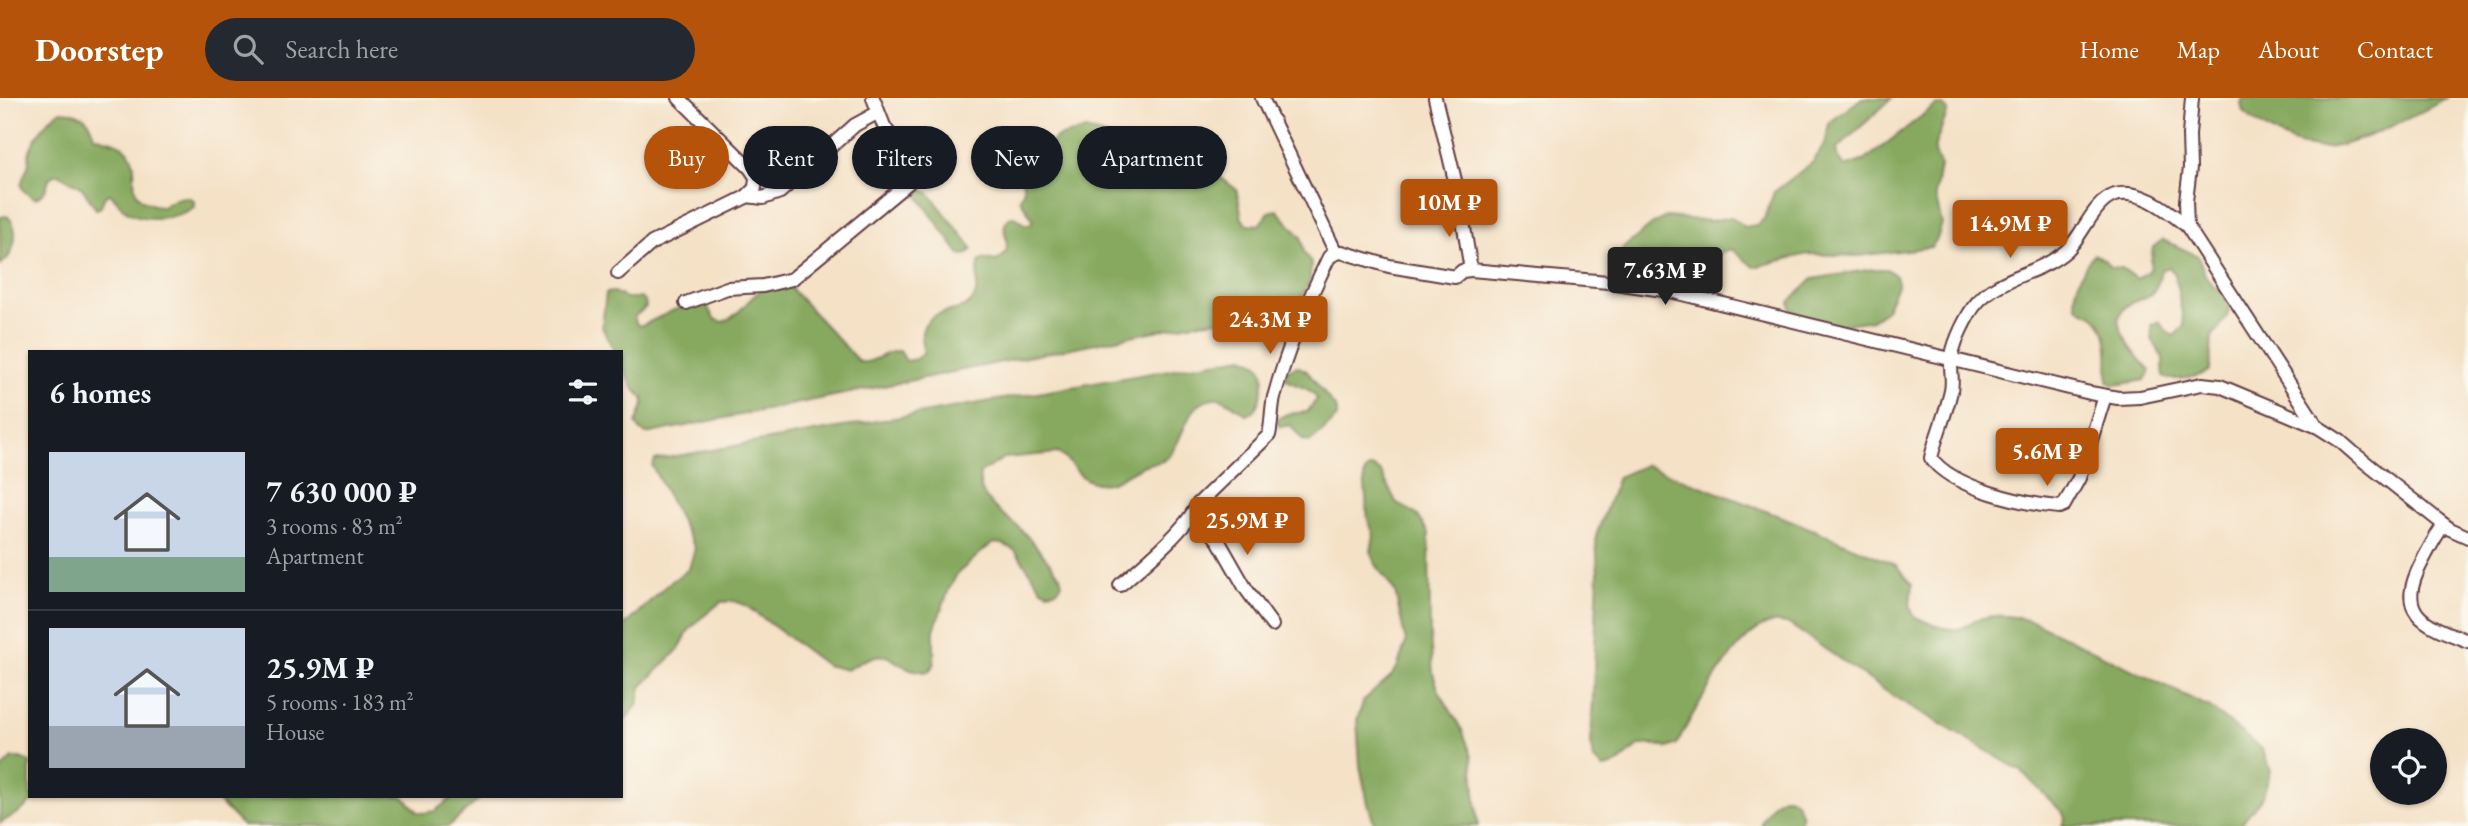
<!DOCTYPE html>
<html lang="en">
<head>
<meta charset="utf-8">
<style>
  :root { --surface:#171b24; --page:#242831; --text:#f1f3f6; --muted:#9ea1a6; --line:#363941; --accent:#b45309 }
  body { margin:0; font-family:"EB Garamond",serif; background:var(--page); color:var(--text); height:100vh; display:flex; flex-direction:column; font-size:26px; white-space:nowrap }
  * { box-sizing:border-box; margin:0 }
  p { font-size:23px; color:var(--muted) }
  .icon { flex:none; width:38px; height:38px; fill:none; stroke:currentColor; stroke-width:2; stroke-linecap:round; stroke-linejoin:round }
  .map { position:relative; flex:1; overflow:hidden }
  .panel { position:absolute; left:28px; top:252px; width:595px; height:448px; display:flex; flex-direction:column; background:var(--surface); border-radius:0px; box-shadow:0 2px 5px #0004 }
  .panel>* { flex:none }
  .hud { position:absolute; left:644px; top:28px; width:665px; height:63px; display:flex; gap:14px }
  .tools { position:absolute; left:2370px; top:630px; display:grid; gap:14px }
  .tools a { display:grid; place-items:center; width:77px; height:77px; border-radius:50%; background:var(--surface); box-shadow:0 2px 5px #0004; font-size:35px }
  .price { position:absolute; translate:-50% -60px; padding:0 16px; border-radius:7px; background:var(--accent); color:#fff; font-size:23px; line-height:46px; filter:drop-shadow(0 2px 4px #0008) }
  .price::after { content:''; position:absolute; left:50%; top:42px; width:21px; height:16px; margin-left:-10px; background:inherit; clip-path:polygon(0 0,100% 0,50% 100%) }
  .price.on { background:#222; color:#fff }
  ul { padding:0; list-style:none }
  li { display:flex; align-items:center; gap:21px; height:175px; padding:0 21px }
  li+li { border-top:2px solid var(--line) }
  li span { display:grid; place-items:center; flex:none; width:196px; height:140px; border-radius:0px; color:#555 }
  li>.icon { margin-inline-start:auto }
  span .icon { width:84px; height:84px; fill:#fffc; stroke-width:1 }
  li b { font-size:30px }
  h2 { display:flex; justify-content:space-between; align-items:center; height:84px; padding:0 21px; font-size:30px }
  .chip { padding:0 24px; border-radius:32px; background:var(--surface); box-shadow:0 2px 5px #0004; font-size:24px; line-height:63px }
  .chip.on { background:var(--accent); color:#fff }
  header { display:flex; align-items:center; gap:42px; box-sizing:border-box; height:98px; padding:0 35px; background:var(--accent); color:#fff }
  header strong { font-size:33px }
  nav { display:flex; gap:38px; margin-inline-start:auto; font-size:24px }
  .search { width:490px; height:63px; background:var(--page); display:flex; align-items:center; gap:18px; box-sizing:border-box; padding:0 24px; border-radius:38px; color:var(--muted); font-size:26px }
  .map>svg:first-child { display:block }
  .forest { fill:#86a95e; stroke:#686444; stroke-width:2 }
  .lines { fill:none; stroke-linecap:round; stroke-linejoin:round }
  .minor-casing { stroke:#643c42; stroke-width:16 }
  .minor { stroke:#fff; stroke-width:12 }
</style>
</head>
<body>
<header>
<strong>Doorstep</strong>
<div class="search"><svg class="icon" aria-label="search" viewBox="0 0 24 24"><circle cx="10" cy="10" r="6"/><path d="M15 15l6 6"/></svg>Search here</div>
<nav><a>Home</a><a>Map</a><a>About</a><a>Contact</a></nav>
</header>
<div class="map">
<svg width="2468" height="728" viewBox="0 0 2468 728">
  <rect width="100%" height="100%" fill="#fbf7ec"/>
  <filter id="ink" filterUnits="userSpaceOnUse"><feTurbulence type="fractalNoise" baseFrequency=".0143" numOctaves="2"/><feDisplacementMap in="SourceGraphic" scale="14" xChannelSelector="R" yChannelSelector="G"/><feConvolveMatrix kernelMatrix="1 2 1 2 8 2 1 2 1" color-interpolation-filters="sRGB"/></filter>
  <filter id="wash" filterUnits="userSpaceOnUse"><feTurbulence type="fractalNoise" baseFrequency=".00686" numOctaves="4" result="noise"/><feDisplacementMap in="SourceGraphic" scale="28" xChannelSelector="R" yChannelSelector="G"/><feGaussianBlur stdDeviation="1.57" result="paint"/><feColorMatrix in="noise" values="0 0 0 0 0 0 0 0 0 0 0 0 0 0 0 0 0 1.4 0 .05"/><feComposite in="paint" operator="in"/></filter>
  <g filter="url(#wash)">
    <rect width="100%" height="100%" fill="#f4e1c6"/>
    <g class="forest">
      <polygon points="1862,0 1892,0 1837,51 1837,57 1845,69 1865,62 1936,7 1943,8 1948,13 1935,47 1935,54 1940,67 1935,97 1942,126 1937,141 1931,149 1859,158 1808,156 1754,169 1731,151 1722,154 1705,173 1690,184 1646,183 1634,179 1622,160 1623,150 1653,126 1666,119 1710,123 1730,119 1745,129 1756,127 1764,121 1774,94 1813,64 1826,43 1829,25"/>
      <path d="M2243,0H2447C2419,16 2352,50 2321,50C2294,50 2263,30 2243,14L2241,5Z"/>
      <path d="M61,13L72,14L84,19L90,25L94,38C105,41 122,44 129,54C144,77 117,100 162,109C172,103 182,95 194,102V109C177,121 143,125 125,112C119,107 117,101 110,96L105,98L100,110L96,111L82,90L58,76L49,80C47,89 45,97 35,100C14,91 22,83 28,69C30,63 28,58 30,52C35,39 48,20 61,13Z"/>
      <path d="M1085,32L1102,36L1116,44L1130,43L1164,49L1210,71L1237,92L1242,121L1247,126L1259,127L1269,114L1277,112L1301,139L1304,154L1311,165L1310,182L1296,212L1286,221L1274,226L1242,220L1200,224L646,336L640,332L636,325L644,306L643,300L634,291L621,266V254H615L602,229L606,195L614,194L625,200H640L645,203L646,209L634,219L637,227H643L685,207L705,204L714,221L723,224C749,214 750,184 788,187L859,264C875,266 885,252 900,253L906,263L916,261L923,256C924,248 921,241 922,234C929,207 959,219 973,202C980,192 975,174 980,163L985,161L996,163C1021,151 993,130 1011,119L1017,120L1025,127L1032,125V120L1020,101L1024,91L1020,74L1024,65L1058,39Z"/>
      <polygon points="923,92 929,95 972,150 968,156 960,157 918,98 919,93"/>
      <path d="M7,118C21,130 15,157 0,167V119Z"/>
      <path d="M2163,142L2198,158L2206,179L2215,190L2224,196L2230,209L2226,221L2212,239L2210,272C2203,279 2171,284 2163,279V260L2152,241L2151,227L2159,223L2168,235L2174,238L2184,228L2175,176L2169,169L2161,172C2154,216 2131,188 2118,222C2122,240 2137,260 2150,273L2145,282L2114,287L2108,283C2108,262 2111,241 2099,223C2094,215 2087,216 2080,211C2067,202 2085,165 2094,156L2104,161L2110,169L2122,170L2137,181L2150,172L2153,149Z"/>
      <polygon points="1873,171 1887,171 1896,178 1898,185 1885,213 1872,222 1834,228 1801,217 1791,212 1790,204 1793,200 1813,181"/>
      <path d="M1243,259C1248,261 1255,263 1259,267C1269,277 1260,303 1254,313L1246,316C1236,311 1226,298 1213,300C1185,306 1185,340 1169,358C1161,367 1155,363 1145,367C1126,374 1112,392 1090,383C1076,378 1071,362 1058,355L1004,360L980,375C976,405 1007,416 1024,435C1037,448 1049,464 1060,478L1062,486L1057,492L1048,494L1042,491L1015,452L1002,446L994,445L985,451L957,476L949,491L934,532V567L928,574C884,572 898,539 847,572L826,567L745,507L734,503L721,504L700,521L689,532L679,551L641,589L638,606L621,627V531L668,486L689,471L695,450L652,368L655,362Z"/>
      <path d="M1297,268L1307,273L1337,312V319C1334,323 1313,343 1310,344L1303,342L1290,327L1281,329L1277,325L1279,320L1287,316L1307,314L1317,301C1310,287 1295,290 1285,280L1287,272Z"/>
      <path d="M1645,367L1795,424L1896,467L1912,486L1910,509L1914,518C1927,525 1943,532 1958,531C1965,530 1971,523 1978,521C1998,515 2014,518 2034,524L2209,609L2262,651L2271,673L2262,699L2239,728H2062L2065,721L2063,715L2021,673L1893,598L1789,526C1785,526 1778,524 1773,525C1738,529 1692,617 1677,646L1668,650C1625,636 1634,667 1603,670L1593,661L1591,647L1598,476L1596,438L1618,379Z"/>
      <polygon points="1372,369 1381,374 1396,404 1418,418 1429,436 1430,536 1433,575 1438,591 1463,634 1472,659 1478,728 1375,728 1368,706 1360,668 1357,622 1364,602 1392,577 1397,570 1406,544 1395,494 1375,465 1371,454 1374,437 1368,422 1364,377 1367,371"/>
      <polygon points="12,660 20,660 30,664 30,698 38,698 21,713 0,725 0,672"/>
      <polygon points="213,698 403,698 418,714 423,715 435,713 454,698 483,698 449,728 243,728"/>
      <path d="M1784,699C1797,699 1798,708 1802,718L1798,727L1762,728L1761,725C1767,714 1772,703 1784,699Z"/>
    </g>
  </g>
  <g filter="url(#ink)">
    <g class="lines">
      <defs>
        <g id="minor">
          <polyline points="1262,0 1336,155"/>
          <polyline points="1435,0 1459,99 1471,172 1608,184 1670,193 2090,295 2118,300 2140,299 2202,286 2220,288 2318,329 2340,343 2356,357 2438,422 2450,431 2468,439"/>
          <polyline points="2192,0 2189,37 2190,70 2186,103 2187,128 2317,328"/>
          <polyline points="747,98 763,100 780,94 855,27 877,15"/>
          <polyline points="618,175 652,145 746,99 755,90 756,79 750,70 679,0"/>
          <polyline points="686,205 727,190 763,188 792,181 908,85 911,78 911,68 884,28 873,0"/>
          <path d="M2105,298L2079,380L2064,407L2059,409C2024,406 1952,390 1931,360C1936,337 1946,316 1951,293C1953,283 1951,276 1951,267C1951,250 1961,230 1969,216C1990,178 2036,179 2066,153C2083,138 2093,104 2115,97C2141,90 2168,113 2187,128"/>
          <polyline points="1194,414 1218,442 1246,491 1272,527"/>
          <path d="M2444,427C2435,438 2429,451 2422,464C2395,515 2422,526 2468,543"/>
          <path d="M1120,487C1142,468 1186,432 1197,407L1269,337C1272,324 1271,312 1274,299C1287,251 1307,204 1329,159L1336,155L1342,154L1389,168L1455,179L1462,173L1471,172"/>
        </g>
      </defs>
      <use href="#minor" class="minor-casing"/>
      <use href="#minor" class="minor"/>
    </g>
  </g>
</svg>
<div class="tools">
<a><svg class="icon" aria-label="locate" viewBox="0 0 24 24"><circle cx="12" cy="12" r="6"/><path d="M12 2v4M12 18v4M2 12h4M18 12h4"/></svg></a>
</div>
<b class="price" style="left:1449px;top:141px">10M ₽</b>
<b class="price" style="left:2010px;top:162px">14.9M ₽</b>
<b class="price on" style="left:1665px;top:209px">7.63M ₽</b>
<b class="price" style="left:1270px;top:258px">24.3M ₽</b>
<b class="price" style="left:2047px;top:390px">5.6M ₽</b>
<b class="price" style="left:1247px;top:459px">25.9M ₽</b>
<div class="hud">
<a class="chip on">Buy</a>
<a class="chip">Rent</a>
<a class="chip">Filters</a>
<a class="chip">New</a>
<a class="chip">Apartment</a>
</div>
<section class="panel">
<h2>6 homes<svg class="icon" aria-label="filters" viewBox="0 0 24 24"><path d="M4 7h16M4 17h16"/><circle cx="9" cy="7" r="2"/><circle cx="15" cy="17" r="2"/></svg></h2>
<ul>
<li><span style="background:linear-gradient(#c9d6e8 75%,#7fa58c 0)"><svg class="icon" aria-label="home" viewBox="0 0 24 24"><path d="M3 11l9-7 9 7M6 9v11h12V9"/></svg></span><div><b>7 630 000 ₽</b><p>3 rooms · 83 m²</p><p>Apartment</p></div></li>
<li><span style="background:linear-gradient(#c9d6e8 70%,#9aa5b1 0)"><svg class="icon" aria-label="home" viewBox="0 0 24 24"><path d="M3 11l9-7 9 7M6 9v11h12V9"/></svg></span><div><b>25.9M ₽</b><p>5 rooms · 183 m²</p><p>House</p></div></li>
</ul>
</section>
</div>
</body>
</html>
